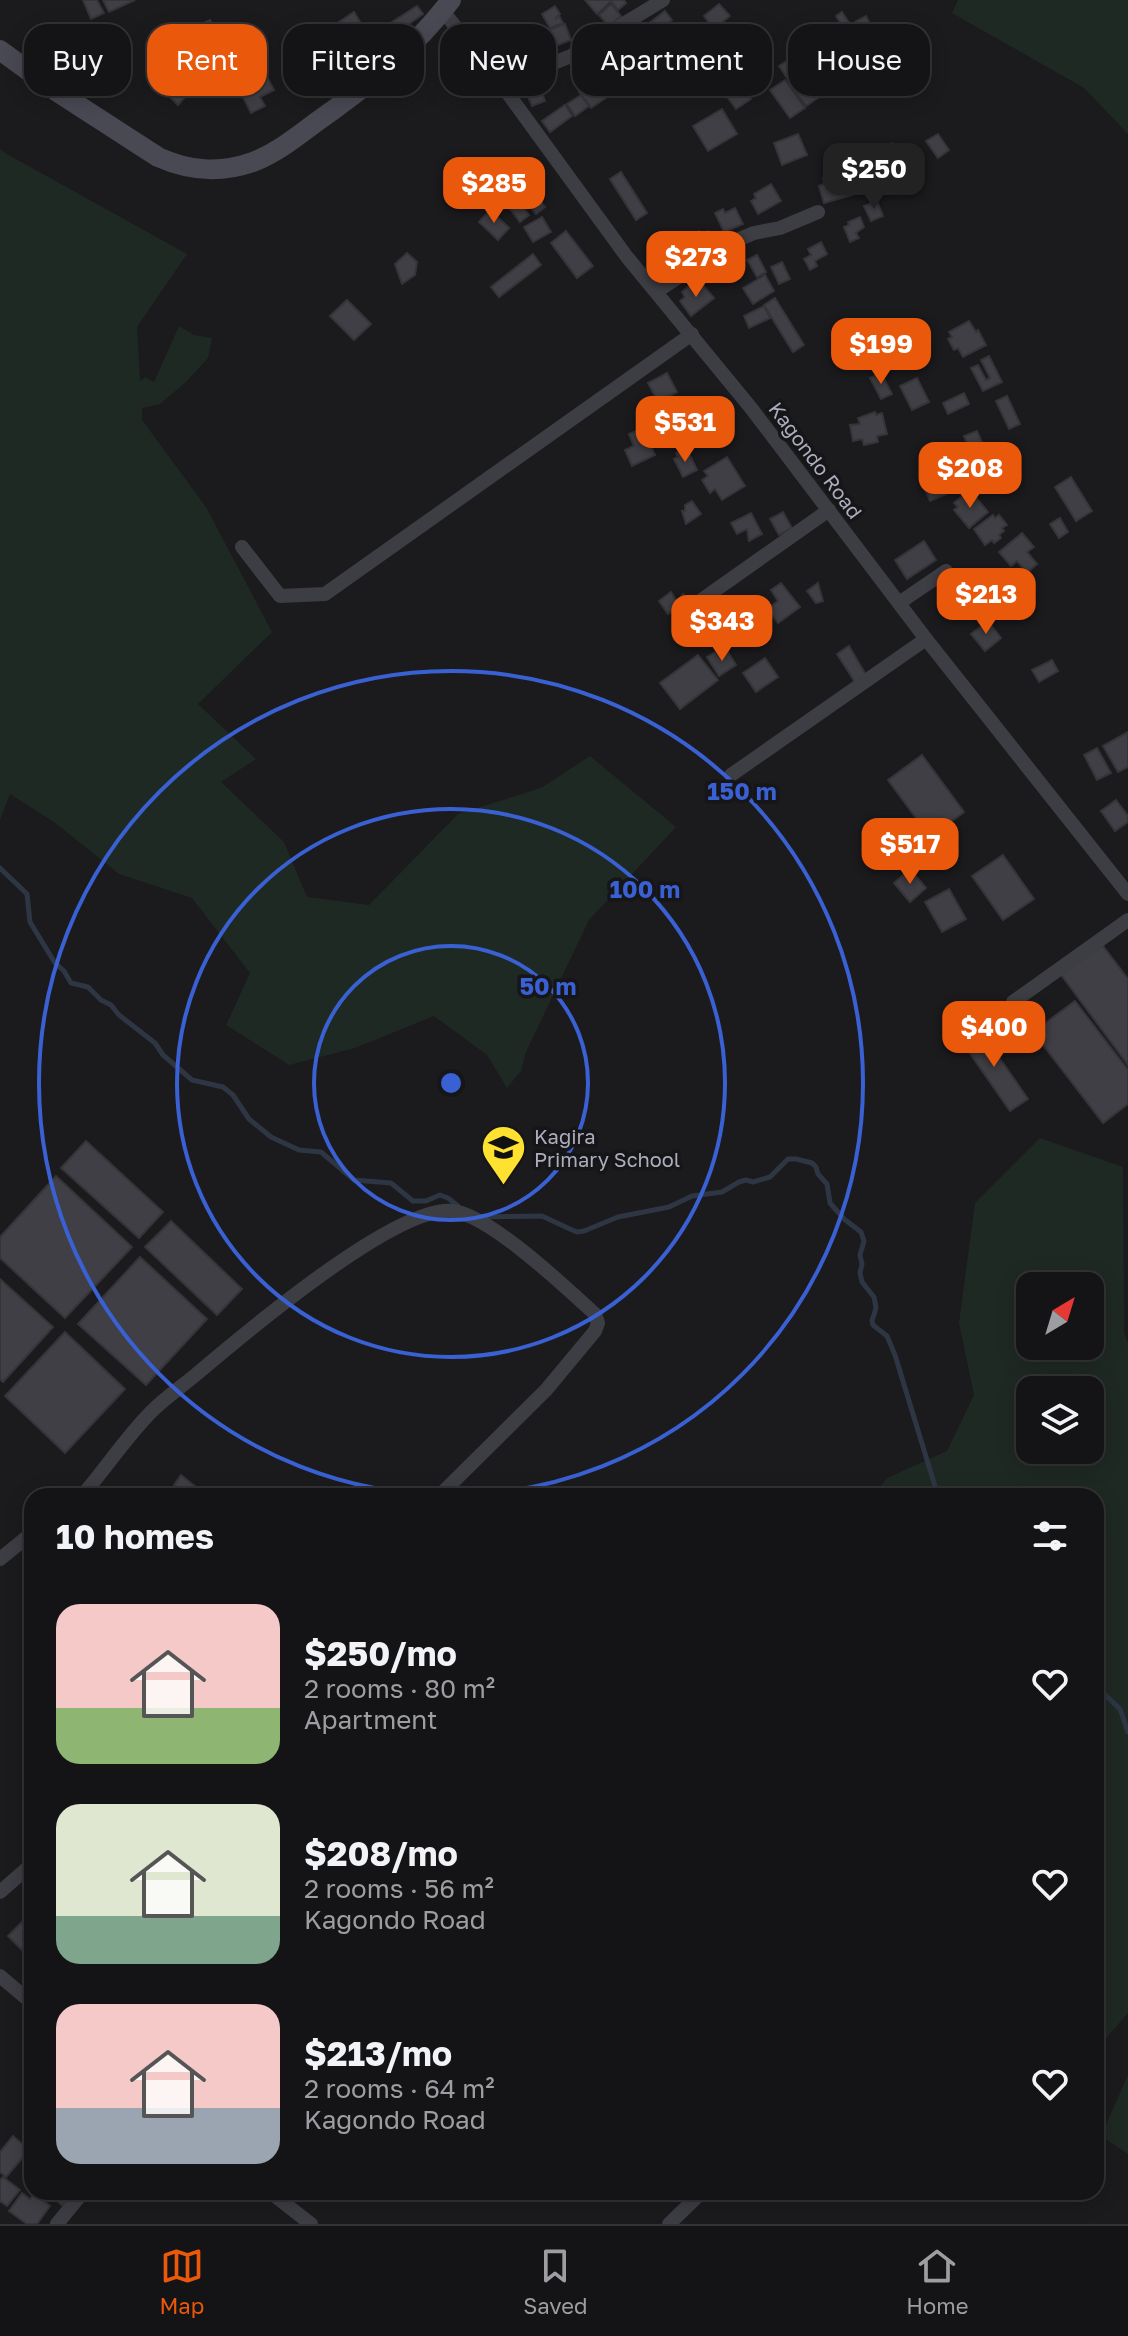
<!DOCTYPE html>
<html lang="en">
<head>
<meta charset="utf-8">
<style>
  :root { --surface:#141416; --page:#1d1d1f; --text:#f1f3f6; --muted:#9d9ea1; --line:#333335; --accent:#ea580c }
  body { margin:0; font-family:"Golos Text",sans-serif; background:var(--page); color:var(--text); height:100vh; display:flex; flex-direction:column; font-size:30px; white-space:nowrap }
  * { box-sizing:border-box; margin:0 }
  p { font-size:26px; color:var(--muted) }
  .icon { flex:none; width:44px; height:44px; fill:none; stroke:currentColor; stroke-width:2; stroke-linecap:round; stroke-linejoin:round }
  .map { position:relative; flex:1; overflow:hidden }
  .drawer { position:absolute; left:24px; top:1488px; width:1080px; height:712px; display:flex; flex-direction:column; background:var(--surface); border-radius:24px; box-shadow:0 4px 20px #0003,0 0 0 2px var(--line) }
  .drawer>* { flex:none }
  .guide { position:absolute; left:24px; top:24px; width:1080px; height:72px; display:flex; gap:16px }
  .needle { width:52px; rotate:38deg }
  .fabs { position:absolute; left:1016px; top:1272px; display:grid; gap:16px }
  .fabs a { display:grid; place-items:center; width:88px; height:88px; border-radius:16px; background:var(--surface); box-shadow:0 4px 20px #0003,0 0 0 2px var(--line); font-size:40px }
  .price { position:absolute; translate:-50% -68px; padding:0 18px; border-radius:16px; background:var(--accent); color:#fff; font-size:26px; line-height:52px; filter:drop-shadow(0 2px 4px #0008) }
  .price::after { content:''; position:absolute; left:50%; top:48px; width:24px; height:18px; margin-left:-12px; background:inherit; clip-path:polygon(0 0,100% 0,50% 100%) }
  .price.current { background:#222; color:#fff }
  ul { padding:0; list-style:none }
  li { display:flex; align-items:center; gap:24px; height:200px; padding:0 32px }
  li span { display:grid; place-items:center; flex:none; width:224px; height:160px; border-radius:24px; color:#555 }
  li>.icon { margin-inline-start:auto }
  span .icon { width:96px; height:96px; fill:#fffc; stroke-width:1 }
  li b { font-size:34px }
  h2 { display:flex; justify-content:space-between; align-items:center; height:96px; padding:0 32px; font-size:34px }
  .tag { padding:0 28px; border-radius:24px; background:var(--surface); box-shadow:0 4px 20px #0003,0 0 0 2px var(--line); font-size:28px; line-height:72px }
  .tag.current { background:var(--accent); color:#fff }
  .tab-bar { display:flex; justify-content:space-around; align-items:center; height:112px; border-top:2px solid var(--line); background:var(--surface); font-size:22px; color:var(--muted) }
  .tab-bar a { display:grid; justify-items:center; gap:4px }
  .tab-bar .current { color:var(--accent) }
  .map>svg:first-child { display:block }
  .green { fill:#1f2923; fill-rule:evenodd }
  .lines { fill:none; stroke-linecap:round; stroke-linejoin:round }
  .stream { stroke:#2e3643; stroke-width:5 }
  .building { fill:#403f45; stroke:#353439; stroke-width:2 }
  .street { stroke:#3d3d44; stroke-width:14 }
  .secondary { stroke:#484953; stroke-width:20 }
  .ring { fill:none; stroke:#3a61d3; stroke-width:4 }
  .labels { text-anchor:middle; dominant-baseline:central; stroke-width:7; stroke-linejoin:round; paint-order:stroke }
  .street-label { font-size:20px; fill:#acaebe; stroke:#161518 }
  .poi-label { font-size:20px; fill:#acaebe; stroke:#161518; text-anchor:start }
  .centre { fill:#3a61d3; stroke:#161518; stroke-width:4 }
  .ring-label { font-size:24px; text-anchor:middle; font-weight:bold; fill:#3a61d3; stroke:#161518; stroke-width:7; stroke-linejoin:round; paint-order:stroke }
</style>
</head>
<body>
<div class="map">
<svg width="1128" height="2224" viewBox="0 0 1128 2224">
  <rect width="100%" height="100%" fill="#1b1a1d"/>
  <g class="green">
    <polygon points="958,0 1128,0 1128,134 1084,88 952,13"/>
    <polygon points="0,149 5,153 187,254 137,327 140,381 145,377 154,382 179,326 194,335 212,338 208,358 186,382 160,404 142,408 142,420 206,507 272,632 198,704 256,759 221,782 284,842 307,897 369,905 458,814 541,788 590,756 676,827 589,920 526,1052 521,1071 507,1088 487,1055 434,1016 355,1048 289,1065 226,1025 250,973 192,898 119,874 54,822 10,794 0,820"/>
    <path d="M1040,1138L1123,1167L1124,1333L1128,1343V2013L1096,2050V1496H872L887,1478L947,1451L974,1395L959,1323L975,1203ZM1030,1286H1090V1346H1030ZM1030,1390H1090V1450H1030Z"/>
    <polygon points="1128,2075 1128,2154 1101,2136"/>
  </g>
  <g class="lines">
    <g class="stream">
      <polyline points="0,868 27,894 30,922 55,963 64,971 71,983 88,987 101,1000 111,1005 119,1015 155,1043 163,1055 192,1080 223,1087 233,1095 249,1119 271,1137 299,1150 321,1152 354,1180 391,1183 413,1201 426,1201 440,1195 448,1198 458,1206"/>
      <polyline points="481,1217 542,1216 570,1229 577,1232 584,1231 618,1217 669,1207 692,1196 722,1192 739,1182 746,1180 753,1182 770,1177 788,1159 796,1159 812,1163 816,1167 818,1174 827,1184 830,1203 844,1219 861,1232 864,1241 860,1255 862,1264 860,1273 862,1282 874,1297 876,1308 872,1321 873,1325 887,1336 895,1355 938,1496"/>
      <polyline points="1096,1686 1120,1709 1128,1732"/>
    </g>
  </g>
  <g class="building">
    <polygon points="83,0 97,0 104,13 91,19"/>
    <polygon points="103,0 135,0 109,12"/>
    <polygon points="585,0 624,0 626,3 618,10 611,1 597,14"/>
    <polygon points="611,4 621,16 609,26 599,15"/>
    <polygon points="719,4 730,16 714,29 704,16"/>
    <polygon points="417,6 423,14 399,31 392,22"/>
    <polygon points="555,6 560,14 555,19 559,16 563,23 550,28 542,14"/>
    <polygon points="665,11 672,20 650,37 643,28"/>
    <polygon points="354,12 362,25 358,28 362,34 348,43 336,24"/>
    <polygon points="842,12 857,35 850,39 836,16"/>
    <polygon points="866,16 875,34 865,39 855,22"/>
    <polygon points="210,20 215,32 201,39 195,27"/>
    <polygon points="565,24 571,40 550,48 543,32"/>
    <polygon points="636,26 644,36 625,50 617,40"/>
    <polygon points="741,27 757,47 736,63 720,43"/>
    <polygon points="540,30 546,44 531,51 524,37"/>
    <polygon points="509,32 516,44 488,60 481,48"/>
    <polygon points="895,37 904,52 897,57 887,42"/>
    <polygon points="818,41 830,60 821,65 823,68 803,81 801,78 791,84 779,66"/>
    <polygon points="191,42 194,48 203,44 213,66 187,78 174,51"/>
    <polygon points="515,45 524,58 509,68 500,56"/>
    <polygon points="621,47 628,56 637,49 650,64 631,80 610,55"/>
    <polygon points="757,49 764,59 742,74 735,65"/>
    <polygon points="833,64 844,80 806,106 794,89"/>
    <polygon points="265,73 274,90 260,97 265,106 251,113 238,87"/>
    <polygon points="785,80 805,108 790,118 770,90"/>
    <polygon points="595,81 607,97 591,108 579,92"/>
    <polygon points="183,84 188,89 182,94 185,97 178,105 170,97"/>
    <polygon points="540,88 545,101 532,106 527,94"/>
    <polygon points="743,88 751,99 736,109 728,98"/>
    <polygon points="581,95 589,106 575,116 567,104"/>
    <polygon points="565,105 572,116 550,132 542,121"/>
    <polygon points="722,109 737,134 708,151 693,126"/>
    <polygon points="798,134 807,155 782,165 774,143"/>
    <polygon points="938,134 949,150 938,158 926,141"/>
    <polygon points="892,143 906,167 896,173 882,148"/>
    <polygon points="876,157 890,185 872,194 858,165"/>
    <polygon points="515,166 545,207 536,214 505,173"/>
    <polygon points="845,171 852,195 824,203 819,186 824,184 823,178"/>
    <polygon points="621,172 647,213 636,220 610,179"/>
    <polygon points="771,184 781,201 758,214 751,201 756,198 754,194"/>
    <polygon points="518,200 529,215 520,222 508,206"/>
    <polygon points="877,201 883,216 871,221 864,206"/>
    <polygon points="735,208 743,224 724,232 715,213 723,209 725,213"/>
    <polygon points="490,210 509,228 498,240 479,222"/>
    <polygon points="542,217 551,232 533,242 524,227"/>
    <polygon points="860,217 864,227 856,233 859,238 850,242 844,227 849,225 848,222"/>
    <polygon points="566,231 593,266 577,278 551,243"/>
    <polygon points="699,231 701,235 708,231 714,240 698,250 692,240 698,237 695,233"/>
    <polygon points="821,242 827,254 815,261 817,266 810,270 804,259 811,255 808,249"/>
    <polygon points="407,253 417,262 415,275 402,284 395,264"/>
    <polygon points="533,254 541,265 499,297 491,287"/>
    <polygon points="757,255 766,272 757,277 747,260"/>
    <polygon points="782,262 790,279 779,284 771,267"/>
    <polygon points="765,275 774,291 753,304 743,288"/>
    <polygon points="702,284 714,298 691,316 680,301 685,297 682,292 690,285 694,290"/>
    <polygon points="775,298 804,345 793,352 764,305"/>
    <polygon points="347,300 371,324 354,340 330,316"/>
    <polygon points="764,306 770,318 749,328 744,316"/>
    <polygon points="969,321 976,332 978,330 986,345 963,357 958,348 954,350 948,339 952,337 949,332"/>
    <polygon points="869,340 873,348 846,365 841,358"/>
    <polygon points="989,356 1002,382 983,391 971,368 978,365 986,380 990,378 981,360"/>
    <polygon points="667,373 677,392 658,402 648,383"/>
    <polygon points="881,373 892,394 881,399 870,378"/>
    <polygon points="917,378 929,402 912,410 900,386"/>
    <polygon points="964,393 969,404 948,414 943,403"/>
    <polygon points="1007,396 1020,424 1009,429 996,401"/>
    <polygon points="875,412 876,415 882,413 887,434 877,436 878,442 864,445 862,439 853,441 850,425 860,424 858,418"/>
    <polygon points="643,428 655,455 632,466 625,450 634,446 629,434"/>
    <polygon points="977,431 989,459 972,466 966,452 970,450 964,436"/>
    <polygon points="959,444 965,460 952,465 946,448"/>
    <polygon points="681,451 683,456 689,453 697,470 683,477 674,459 678,457 676,453"/>
    <polygon points="727,457 745,486 722,500 715,489 710,493 702,480 708,476 704,471"/>
    <polygon points="1071,477 1092,511 1076,521 1055,487"/>
    <polygon points="941,480 947,494 930,501 924,487"/>
    <polygon points="963,495 968,500 974,495 988,512 969,528 954,510 958,507 954,503"/>
    <polygon points="692,501 701,514 686,524 682,511 685,511 685,505"/>
    <polygon points="783,512 792,528 779,535 770,519"/>
    <polygon points="751,513 762,534 749,541 747,529 737,534 731,523"/>
    <polygon points="993,515 995,518 999,515 1007,525 1002,528 1004,531 999,535 1001,538 994,543 992,540 985,545 974,529"/>
    <polygon points="1060,518 1068,532 1059,538 1050,524"/>
    <polygon points="1022,533 1034,547 1027,552 1037,564 1027,573 1017,561 1011,566 999,552"/>
    <polygon points="924,541 936,560 907,579 895,560"/>
    <polygon points="781,583 800,607 778,623 767,609 778,601 771,590"/>
    <polygon points="818,583 823,601 816,603 807,591"/>
    <polygon points="671,592 677,602 683,594 687,601 668,614 659,601"/>
    <polygon points="988,621 1001,638 985,651 971,634"/>
    <polygon points="849,646 866,675 855,682 837,654"/>
    <polygon points="715,652 719,657 728,652 736,665 719,676 707,657"/>
    <polygon points="698,655 718,680 680,709 660,683"/>
    <polygon points="765,658 778,677 756,692 743,673"/>
    <polygon points="1052,660 1058,671 1039,682 1032,670"/>
    <polygon points="1128,732 1128,767 1118,772 1103,746"/>
    <polygon points="1097,748 1111,773 1097,780 1084,755"/>
    <polygon points="922,755 964,812 930,837 888,780"/>
    <polygon points="1116,800 1128,816 1128,822 1115,831 1101,811"/>
    <polygon points="1003,855 1034,899 1003,920 972,876"/>
    <polygon points="910,869 926,888 910,902 894,883"/>
    <polygon points="949,889 966,919 942,932 925,902"/>
    <polygon points="1100,942 1128,979 1128,1065 1059,972"/>
    <polygon points="1075,1001 1128,1070 1128,1104 1103,1123 1033,1032"/>
    <polygon points="978,1027 1028,1099 1010,1111 960,1039"/>
    <polygon points="86,1141 163,1212 139,1238 61,1168"/>
    <polygon points="56,1176 132,1247 65,1318 0,1258 0,1237"/>
    <polygon points="171,1221 242,1289 217,1315 145,1247"/>
    <polygon points="140,1257 207,1319 146,1385 78,1324"/>
    <polygon points="0,1279 53,1327 3,1382 0,1379"/>
    <polygon points="65,1332 125,1389 65,1453 5,1396"/>
    <polygon points="181,1475 207,1496 184,1496 185,1494 174,1485"/>
    <polygon points="32,1912 32,1950 27,1955 8,1936"/>
    <polygon points="13,2136 29,2150 6,2177 0,2172 0,2152"/>
    <polygon points="3,2177 20,2190 7,2206 0,2201 0,2180"/>
    <polygon points="48,2192 74,2192 62,2205"/>
    <polygon points="22,2193 30,2199 34,2194 50,2206 37,2224 27,2224 9,2211"/>
  </g>
  <g class="lines">
    <g class="street">
      <polyline points="443,11 501,84 627,257 751,408 926,639 1128,894"/>
      <polyline points="501,84 571,56 663,0"/>
      <polyline points="656,292 732,242 754,233 780,228 818,212"/>
      <polyline points="242,547 280,596 325,594 692,334"/>
      <polyline points="899,603 946,571"/>
      <polyline points="683,613 829,510"/>
      <polyline points="731,775 926,639"/>
      <polyline points="1013,1002 1128,920"/>
      <path d="M79,1496L86,1491C108,1465 128,1435 152,1411C166,1397 184,1385 199,1372C244,1334 397,1204 453,1211C491,1216 565,1287 595,1314L598,1323L595,1331L546,1390L439,1496"/>
      <polyline points="0,1559 32,1533"/>
      <polyline points="0,1892 32,1864"/>
      <polyline points="0,1976 32,2003"/>
      <polyline points="270,2192 311,2224"/>
      <polyline points="57,2224 83,2192"/>
      <polyline points="669,2224 702,2192"/>
    </g>
    <path class="secondary" d="M0,50L56,91L158,157C189,171 219,174 253,162C276,153 295,138 315,123C365,88 414,49 451,0"/>
  </g>
  <g class="ring">
    <circle cx="451" cy="1083" r="137"/>
    <circle cx="451" cy="1083" r="274"/>
    <circle cx="451" cy="1083" r="412"/>
  </g>
  <defs>
    <symbol id="school-pin" viewBox="-11 -11 22 30"><path d="M0 17L-7.5 6A9.5 9.5 0 1 1 7.5 6Z" fill="#ffe130" stroke="#161518"/><path d="M0-5L7-2L0 1L-7-2ZM-4 1L0 2.5L4 1V4Q0 6-4 4Z" fill="#111"/></symbol>
  </defs>
  <g fill-rule="evenodd">
    <use href="#school-pin" x="478" y="1122" width="51" height="69"/>
  </g>
  <g class="labels">
    <g class="street-label">
      <text transform="translate(816 460) rotate(53)">Kagondo Road</text>
    </g>
    <g class="poi-label">
      <text x="534" y="1136">Kagira<tspan x="534" dy="23">Primary School</tspan></text>
    </g>
  </g>
  <circle cx="451" cy="1083" r="12" class="centre"/>
  <g class="ring-label">
    <text x="742" y="800">150 m</text>
    <text x="645" y="898">100 m</text>
    <text x="548" y="995">50 m</text>
  </g>
</svg>
<div class="fabs">
<a><svg class="needle" viewBox="-14 -14 28 28"><path d="M0-13l5 13h-10z" fill="#e53935"/><path d="M0 13l5-13h-10z" fill="#9d9ea1"/></svg></a>
<a><svg class="icon" aria-label="layers" viewBox="0 0 24 24"><path d="M12 4l9 5-9 5-9-5zM3 14l9 5 9-5"/></svg></a>
</div>
<b class="price current" style="left:874px;top:211px">$250</b>
<b class="price" style="left:494px;top:225px">$285</b>
<b class="price" style="left:696px;top:299px">$273</b>
<b class="price" style="left:881px;top:386px">$199</b>
<b class="price" style="left:685px;top:464px">$531</b>
<b class="price" style="left:970px;top:510px">$208</b>
<b class="price" style="left:986px;top:636px">$213</b>
<b class="price" style="left:722px;top:663px">$343</b>
<b class="price" style="left:910px;top:886px">$517</b>
<b class="price" style="left:994px;top:1069px">$400</b>
<div class="guide">
<a class="tag">Buy</a>
<a class="tag current">Rent</a>
<a class="tag">Filters</a>
<a class="tag">New</a>
<a class="tag">Apartment</a>
<a class="tag">House</a>
</div>
<section class="drawer">
<h2>10 homes<svg class="icon" aria-label="filters" viewBox="0 0 24 24"><path d="M4 7h16M4 17h16"/><circle cx="9" cy="7" r="2"/><circle cx="15" cy="17" r="2"/></svg></h2>
<ul>
<li><span style="background:linear-gradient(#f6c9c9 65%,#8fb573 0)"><svg class="icon" aria-label="home" viewBox="0 0 24 24"><path d="M3 11l9-7 9 7M6 9v11h12V9"/></svg></span><div><b>$250/mo</b><p>2 rooms · 80 m²</p><p>Apartment</p></div><svg class="icon" aria-label="heart" viewBox="0 0 24 24"><path d="M12 20l-8-8c-3-5 5-10 8-4 3-6 11-1 8 4z"/></svg></li>
<li><span style="background:linear-gradient(#dfe7d0 70%,#7fa58c 0)"><svg class="icon" aria-label="home" viewBox="0 0 24 24"><path d="M3 11l9-7 9 7M6 9v11h12V9"/></svg></span><div><b>$208/mo</b><p>2 rooms · 56 m²</p><p>Kagondo Road</p></div><svg class="icon" aria-label="heart" viewBox="0 0 24 24"><path d="M12 20l-8-8c-3-5 5-10 8-4 3-6 11-1 8 4z"/></svg></li>
<li><span style="background:linear-gradient(#f6c9c9 65%,#9aa5b1 0)"><svg class="icon" aria-label="home" viewBox="0 0 24 24"><path d="M3 11l9-7 9 7M6 9v11h12V9"/></svg></span><div><b>$213/mo</b><p>2 rooms · 64 m²</p><p>Kagondo Road</p></div><svg class="icon" aria-label="heart" viewBox="0 0 24 24"><path d="M12 20l-8-8c-3-5 5-10 8-4 3-6 11-1 8 4z"/></svg></li>
</ul>
</section>
</div>
<nav class="tab-bar">
<a class="current"><svg class="icon" aria-label="map" viewBox="0 0 24 24"><path d="M3 6l6-2 6 2 6-2v14l-6 2-6-2-6 2zM9 4v14M15 6v14"/></svg>Map</a>
<a><svg class="icon" aria-label="saved" viewBox="0 0 24 24"><path d="M7 4h10v16l-5-4-5 4z"/></svg>Saved</a>
<a><svg class="icon" aria-label="home" viewBox="0 0 24 24"><path d="M3 11l9-7 9 7M6 9v11h12V9"/></svg>Home</a>
</nav>
</body>
</html>
